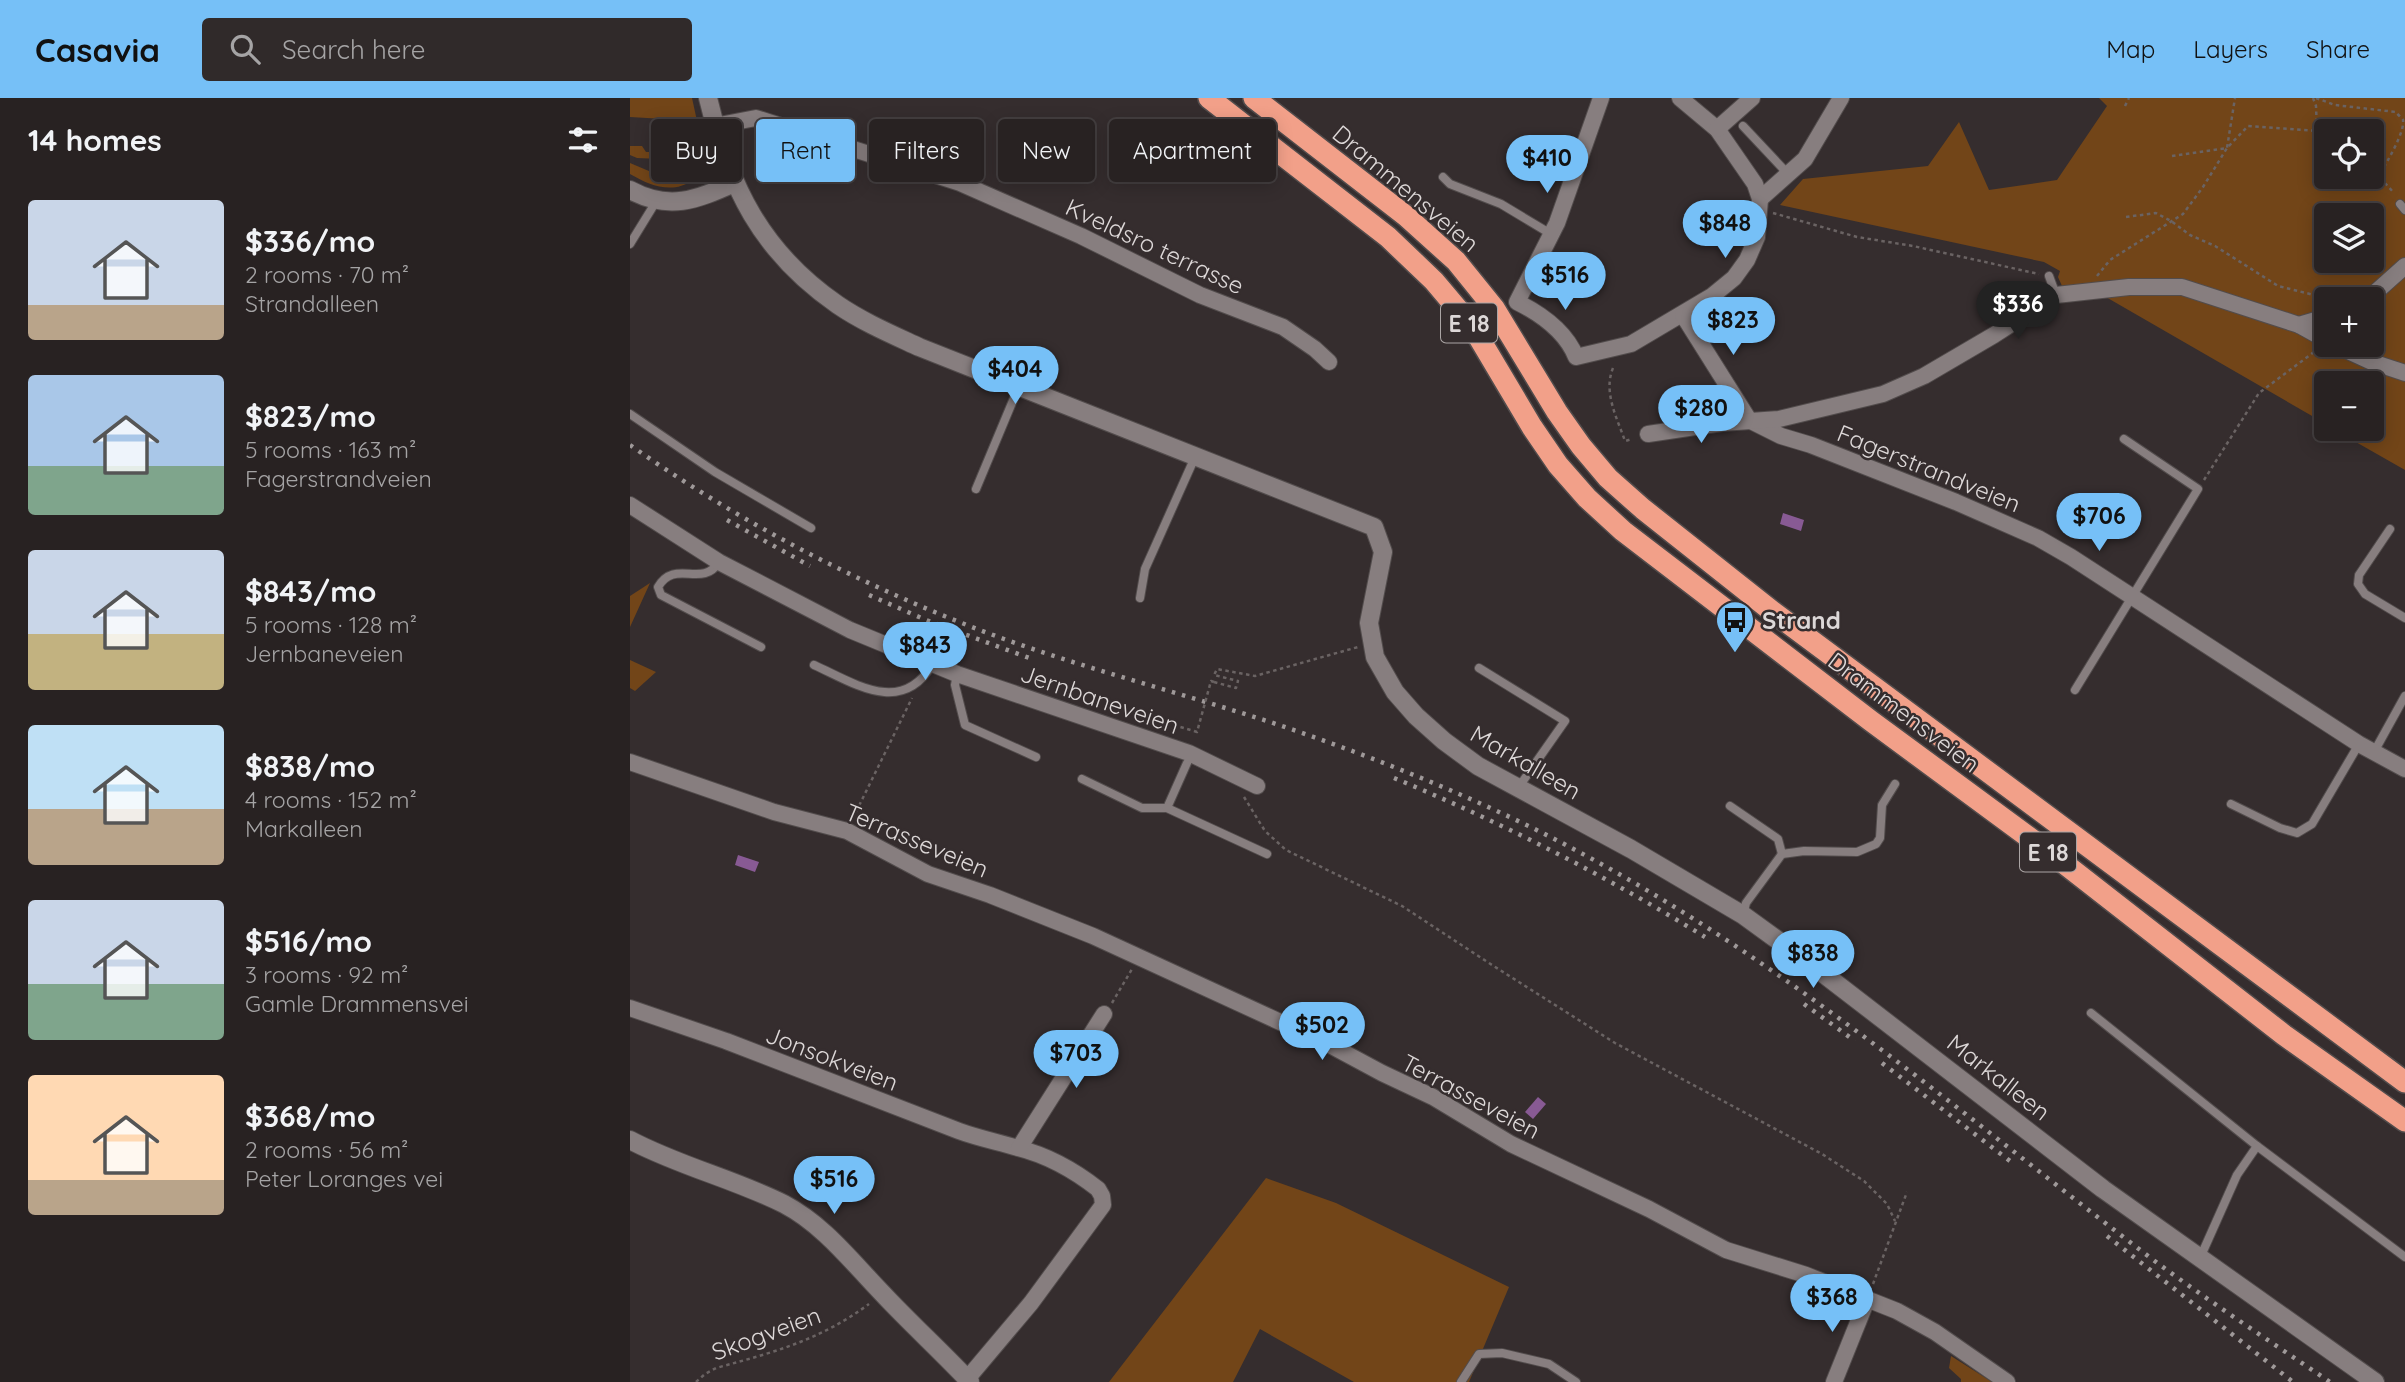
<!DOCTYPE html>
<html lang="en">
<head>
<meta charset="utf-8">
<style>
  :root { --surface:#282222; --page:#302a2a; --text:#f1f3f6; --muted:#a5a4a5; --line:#443f40; --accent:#76c0f7 }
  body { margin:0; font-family:Quicksand,sans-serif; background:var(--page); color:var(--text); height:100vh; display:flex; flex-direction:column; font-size:26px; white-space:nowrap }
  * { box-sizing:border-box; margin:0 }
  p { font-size:23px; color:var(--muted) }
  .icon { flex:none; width:38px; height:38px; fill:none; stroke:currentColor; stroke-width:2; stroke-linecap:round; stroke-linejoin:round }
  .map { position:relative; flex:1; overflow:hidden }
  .panel { display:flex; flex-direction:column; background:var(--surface); width:630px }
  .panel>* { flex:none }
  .banner { position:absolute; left:21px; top:21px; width:665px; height:63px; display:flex; gap:14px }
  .buttons { position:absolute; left:1684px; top:21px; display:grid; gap:14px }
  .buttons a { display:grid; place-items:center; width:70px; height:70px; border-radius:7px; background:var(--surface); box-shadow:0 4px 18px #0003,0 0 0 2px var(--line); font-size:35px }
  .price { position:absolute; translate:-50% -60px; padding:0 16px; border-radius:24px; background:var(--accent); color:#111; font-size:23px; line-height:46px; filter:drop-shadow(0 2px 4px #0008) }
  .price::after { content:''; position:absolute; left:50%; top:42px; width:21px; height:16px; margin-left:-10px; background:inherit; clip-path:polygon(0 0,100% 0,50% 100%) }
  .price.selected { background:#222; color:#fff }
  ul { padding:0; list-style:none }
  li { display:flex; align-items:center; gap:21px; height:175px; padding:0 28px }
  li span { display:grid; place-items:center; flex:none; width:196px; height:140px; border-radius:7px; color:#555 }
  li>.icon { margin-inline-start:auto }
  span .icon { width:84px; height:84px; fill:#fffc; stroke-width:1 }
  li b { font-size:30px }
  h2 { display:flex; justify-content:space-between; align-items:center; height:84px; padding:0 28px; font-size:30px }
  .pill { padding:0 24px; border-radius:7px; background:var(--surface); box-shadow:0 4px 18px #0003,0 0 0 2px var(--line); font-size:24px; line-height:63px }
  .pill.selected { background:var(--accent); color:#111 }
  header { display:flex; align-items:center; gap:42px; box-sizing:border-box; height:98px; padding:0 35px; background:var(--accent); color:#111 }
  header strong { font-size:33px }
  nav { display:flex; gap:38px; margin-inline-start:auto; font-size:24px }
  .search { width:490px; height:63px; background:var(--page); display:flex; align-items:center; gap:18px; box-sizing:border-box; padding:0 24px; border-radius:7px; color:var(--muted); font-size:26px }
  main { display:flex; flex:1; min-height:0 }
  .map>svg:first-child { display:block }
  .green { fill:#724518; fill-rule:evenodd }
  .water { fill:#885a94 }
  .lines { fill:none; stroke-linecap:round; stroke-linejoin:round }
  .lane-casing { stroke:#524c4c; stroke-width:10 }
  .street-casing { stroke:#524c4c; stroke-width:18 }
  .secondary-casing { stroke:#524c4c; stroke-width:20 }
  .highway-casing { stroke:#524c4c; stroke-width:24 }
  .path { stroke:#6a6363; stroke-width:2.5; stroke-dasharray:3.5 3.5; stroke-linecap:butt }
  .lane { stroke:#877e7f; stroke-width:8 }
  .street { stroke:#877e7f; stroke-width:16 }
  .secondary { stroke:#877e7f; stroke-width:18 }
  .highway { stroke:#f2a089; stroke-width:21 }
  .rail { stroke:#9f9999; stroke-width:4.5; stroke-dasharray:3.5 7; stroke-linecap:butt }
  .path-bridge { stroke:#6a6363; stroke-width:2.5; stroke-dasharray:3.5 3.5; stroke-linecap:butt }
  .labels { text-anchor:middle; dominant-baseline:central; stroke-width:5; stroke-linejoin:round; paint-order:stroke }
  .shield { fill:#352d2e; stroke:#aba5a5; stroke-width:2 }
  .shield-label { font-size:23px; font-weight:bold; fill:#ddd8d8 }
  .street-label { font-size:24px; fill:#ddd8d8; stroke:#352d2e }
  .poi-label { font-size:24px; font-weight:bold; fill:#ddd8d8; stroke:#352d2e; text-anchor:start }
</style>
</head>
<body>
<header>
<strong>Casavia</strong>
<div class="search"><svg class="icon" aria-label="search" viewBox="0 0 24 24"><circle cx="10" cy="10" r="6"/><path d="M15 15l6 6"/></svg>Search here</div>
<nav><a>Map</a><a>Layers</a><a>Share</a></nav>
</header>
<main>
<section class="panel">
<h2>14 homes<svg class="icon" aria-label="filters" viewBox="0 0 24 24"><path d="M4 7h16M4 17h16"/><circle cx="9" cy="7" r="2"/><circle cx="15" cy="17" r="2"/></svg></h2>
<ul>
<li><span style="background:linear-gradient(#c9d6e8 75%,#b9a48a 0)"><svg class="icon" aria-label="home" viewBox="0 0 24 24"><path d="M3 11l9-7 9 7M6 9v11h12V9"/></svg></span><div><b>$336/mo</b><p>2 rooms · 70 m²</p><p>Strandalleen</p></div></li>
<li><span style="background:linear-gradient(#a9c7e8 65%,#7fa58c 0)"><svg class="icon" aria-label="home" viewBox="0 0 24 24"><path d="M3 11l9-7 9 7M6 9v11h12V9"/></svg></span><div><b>$823/mo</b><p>5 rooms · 163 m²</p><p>Fagerstrandveien</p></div></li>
<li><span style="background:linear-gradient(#c9d6e8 60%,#c2b280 0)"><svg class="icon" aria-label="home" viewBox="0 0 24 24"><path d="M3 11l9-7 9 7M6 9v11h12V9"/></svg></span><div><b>$843/mo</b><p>5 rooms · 128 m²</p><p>Jernbaneveien</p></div></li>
<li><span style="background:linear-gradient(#bfe0f5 60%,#b9a48a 0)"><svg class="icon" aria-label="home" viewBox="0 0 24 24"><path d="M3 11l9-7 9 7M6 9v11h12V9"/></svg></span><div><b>$838/mo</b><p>4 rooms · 152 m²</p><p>Markalleen</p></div></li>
<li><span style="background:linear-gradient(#c9d6e8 60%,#7fa58c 0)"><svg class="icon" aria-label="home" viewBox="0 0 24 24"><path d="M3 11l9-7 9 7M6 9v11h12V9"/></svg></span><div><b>$516/mo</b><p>3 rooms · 92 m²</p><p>Gamle Drammensvei</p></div></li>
<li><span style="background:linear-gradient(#ffd9b3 75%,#b9a48a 0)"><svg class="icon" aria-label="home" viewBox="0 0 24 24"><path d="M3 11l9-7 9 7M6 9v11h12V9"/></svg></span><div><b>$368/mo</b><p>2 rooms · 56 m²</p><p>Peter Loranges vei</p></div></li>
</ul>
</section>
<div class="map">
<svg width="1775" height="1284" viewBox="0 0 1775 1284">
  <rect width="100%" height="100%" fill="#352d2e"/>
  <g class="green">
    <path d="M0,0H62L76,64C72,69 68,78 63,82C42,97 19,87 0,76V65L26,76L63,43L50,37L30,61L7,60L0,57V48H12L16,54H30L34,21L0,19Z"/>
    <path d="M1469,0H1775V372L1703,331H1741V285H1696V326L1462,191L1432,188L1428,179L1430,173L1414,164L1150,107L1173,81L1298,68L1329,24L1359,92L1427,82L1477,8ZM1696,33H1741V79H1696ZM1696,117H1741V163H1696ZM1696,201H1741V247H1696Z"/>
    <polygon points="20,485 0,529 0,498"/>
    <polygon points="0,562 26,574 5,593 0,590"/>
    <polygon points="636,1080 706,1105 879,1189 839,1284 724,1284 630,1231 603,1284 479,1284"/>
    <polygon points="1321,1258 1362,1284 1331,1284 1331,1281 1319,1270"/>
  </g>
  <g class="water">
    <polygon points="1153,415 1174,422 1171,433 1150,426"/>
    <polygon points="108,757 129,764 125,774 105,767"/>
    <polygon points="908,999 916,1006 903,1021 895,1014"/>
  </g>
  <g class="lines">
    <defs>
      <g id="lane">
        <polyline points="1113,28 1159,77"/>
        <polyline points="813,79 820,86 871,106 921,136"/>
        <polyline points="1770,106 1775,112"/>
        <polyline points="0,146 27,102"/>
        <polyline points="1419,178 1426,197"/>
        <polyline points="0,316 85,374 181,430"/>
        <polyline points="346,391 389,288"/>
        <polyline points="1760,431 1729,477 1728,486 1735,496 1775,520"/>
        <path d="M89,464C72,491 45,460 28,489L31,497L131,549"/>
        <polyline points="510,500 515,471 565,359"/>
        <path d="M184,567C224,585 271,618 302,567"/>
        <polyline points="849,570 935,623 888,690"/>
        <polyline points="327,576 325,587 335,627 406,659"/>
        <polyline points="1445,592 1568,391 1494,341"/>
        <polyline points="1744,654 1775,598"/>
        <polyline points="452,681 512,710 537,710 557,665"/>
        <polyline points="1601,706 1650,730 1667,735 1682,726 1729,646"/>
        <polyline points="1100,708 1148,741 1152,756"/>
        <polyline points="537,710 637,756"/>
        <polyline points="1113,817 1116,805 1152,756 1174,753 1227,754 1246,746 1250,740 1252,707 1265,686"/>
        <polyline points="1461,915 1627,1048 1775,1159"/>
        <polyline points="1570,1160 1607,1077 1627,1048"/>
        <polyline points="831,1284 849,1256 872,1255 919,1266 946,1284"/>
      </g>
      <g id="street">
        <path d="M971,0L927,125L887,204C911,216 936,234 946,259L1001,246L1082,198L1104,180L1117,162L1127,139L1130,101L1125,86L1087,31L1050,0"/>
        <polyline points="84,28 126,20 330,85 451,138 570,197 653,229 685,251 699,264"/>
        <polyline points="1087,31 1122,0"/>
        <polyline points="1130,101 1175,61 1211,0"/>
        <polyline points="1738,201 1775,168"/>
        <polyline points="1053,217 1119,322 1151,338 1181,347 1326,404 1408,440 1441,459 1729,646 1775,671"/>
        <polyline points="1669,227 1696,219"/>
        <polyline points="1705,247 1742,264 1775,275"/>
        <polyline points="1018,336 1092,325 1149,321 1253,296 1294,278 1364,237 1426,197 1499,189 1552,189 1669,227 1696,242"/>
        <polyline points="0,407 89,464 220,532 327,576 559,655 627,688"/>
        <polyline points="0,664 144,714 217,733 298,776 360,797 463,838 698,946 752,975 803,999 881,1046 1019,1111 1096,1152 1176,1177 1267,1213 1305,1234 1377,1284"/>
        <path d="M0,910L96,943L329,1033C348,1040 368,1044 388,1050C416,1057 445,1073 468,1091L472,1098L473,1107L401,1205L337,1281"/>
        <polyline points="389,1050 474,916"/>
        <polyline points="1204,1284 1237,1202"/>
      </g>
      <g id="secondary">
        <path d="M78,0C99,88 131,154 208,207C233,224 261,236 289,249L744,429L753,454L739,525L745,559L765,594L786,618L814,643L848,668L1001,751L1113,817L1186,870L1473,1091L1745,1284"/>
        <path d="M0,92C39,113 66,102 104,85"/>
        <path d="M0,1042C49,1068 104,1081 154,1106C194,1127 222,1164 253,1196C281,1226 312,1254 340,1284"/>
      </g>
      <g id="highway">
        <polyline points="579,0 758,139 804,183 842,228 902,329 928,367 957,400 993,433 1241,623 1431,763 1654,937 1775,1023"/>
        <polyline points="624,0 776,118 826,163 864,210 927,314 951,348 978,380 1013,411 1143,514 1775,984"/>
      </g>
    </defs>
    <use href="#lane" class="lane-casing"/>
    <use href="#street" class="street-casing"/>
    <use href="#secondary" class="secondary-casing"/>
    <use href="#highway" class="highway-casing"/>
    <g class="path">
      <polyline points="1683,0 1686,8 1687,33"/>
      <path d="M1686,0L1705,7L1766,14C1766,15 1773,21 1773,22C1775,34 1757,64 1751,74L1755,85L1764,95"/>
      <polyline points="1495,8 1499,0"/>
      <polyline points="1542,58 1597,50 1605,0"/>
      <polyline points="1741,63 1751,74"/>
      <polyline points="1143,115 1227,139 1283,148 1409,176"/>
      <polyline points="1496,119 1526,115 1541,123 1560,137 1585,148 1648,188 1700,201"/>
      <polyline points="1467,178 1480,162 1553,116 1573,89 1597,50 1618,28 1687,33 1696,37"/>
      <polyline points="1713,201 1723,201"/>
      <path d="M983,270C973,294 987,320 995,343L1002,341"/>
      <polyline points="1574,382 1629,295 1684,254"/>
      <polyline points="584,584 606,590 608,583 584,577 587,571 625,578 728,549"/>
      <polyline points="542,634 544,627 564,633"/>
      <polyline points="614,699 635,733 656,752 772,808 859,865 985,945 1192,1056 1234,1083 1257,1106 1265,1123"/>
      <polyline points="223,720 282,600"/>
      <polyline points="482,905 502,871"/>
      <polyline points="1243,1186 1277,1094"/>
      <path d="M66,1284L75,1276L86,1270C145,1254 190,1242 239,1206"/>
    </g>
    <use href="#lane" class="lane"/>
    <use href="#street" class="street"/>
    <use href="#secondary" class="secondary"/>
    <use href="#highway" class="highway"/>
    <g class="rail">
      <path d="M0,347C115,428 242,493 374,541C461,572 550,595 637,623C721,651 804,683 884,721C1121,834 1315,1003 1522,1161C1580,1204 1641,1244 1700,1284"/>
      <polyline points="97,422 180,468"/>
      <polyline points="239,497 296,522 402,561"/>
      <path d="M764,680C873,725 976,778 1075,839"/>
      <polyline points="1174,906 1225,943"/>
      <polyline points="1252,965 1380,1063"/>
      <polyline points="1477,1138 1663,1284"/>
    </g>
    <polyline class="path-bridge" points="564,633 567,634 581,583 584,584"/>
  </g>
  <defs>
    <symbol id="bus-pin" viewBox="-11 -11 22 30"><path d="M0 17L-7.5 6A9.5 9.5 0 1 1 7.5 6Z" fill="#76c0f7" stroke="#352d2e"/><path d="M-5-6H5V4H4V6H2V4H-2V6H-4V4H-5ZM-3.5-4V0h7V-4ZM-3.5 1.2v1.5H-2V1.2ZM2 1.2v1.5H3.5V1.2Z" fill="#111"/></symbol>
  </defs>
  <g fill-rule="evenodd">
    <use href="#bus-pin" x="1083" y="500" width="44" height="60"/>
  </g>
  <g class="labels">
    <g class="shield">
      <rect x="811" y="205.5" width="56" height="39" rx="5"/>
      <rect x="1390" y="734.5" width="56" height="39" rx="5"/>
    </g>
    <g class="shield-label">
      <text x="839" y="225">E 18</text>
      <text x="1418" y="754">E 18</text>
    </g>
    <g class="street-label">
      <text transform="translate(776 90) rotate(40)">Drammensveien</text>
      <text transform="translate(525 148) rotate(25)">Kveldsro terrasse</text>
      <text transform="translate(1299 370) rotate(22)">Fagerstrandveien</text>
      <text transform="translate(470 601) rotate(19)">Jernbaneveien</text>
      <text transform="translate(1274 614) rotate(37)">Drammensveien</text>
      <text transform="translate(896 664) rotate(30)">Markalleen</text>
      <text transform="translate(287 742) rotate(23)">Terrasseveien</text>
      <text transform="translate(202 960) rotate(21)">Jonsokveien</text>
      <text transform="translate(1369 979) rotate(38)">Markalleen</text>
      <text transform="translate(841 998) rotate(28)">Terrasseveien</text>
      <text transform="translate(136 1235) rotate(-20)">Skogveien</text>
    </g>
    <g class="poi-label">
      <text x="1132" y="522">Strand</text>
    </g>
  </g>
</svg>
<div class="buttons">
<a><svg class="icon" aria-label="locate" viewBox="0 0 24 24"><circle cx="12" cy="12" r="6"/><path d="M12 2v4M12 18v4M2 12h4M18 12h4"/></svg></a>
<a><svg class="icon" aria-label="layers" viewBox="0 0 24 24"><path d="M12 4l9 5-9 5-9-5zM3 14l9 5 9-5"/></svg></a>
<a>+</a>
<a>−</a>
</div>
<b class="price" style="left:917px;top:97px">$410</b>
<b class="price" style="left:1095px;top:162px">$848</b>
<b class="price" style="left:935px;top:214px">$516</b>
<b class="price selected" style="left:1388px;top:243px">$336</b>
<b class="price" style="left:1103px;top:259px">$823</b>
<b class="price" style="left:385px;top:308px">$404</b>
<b class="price" style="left:1071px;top:347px">$280</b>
<b class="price" style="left:1469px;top:455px">$706</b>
<b class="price" style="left:295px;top:584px">$843</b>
<b class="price" style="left:1183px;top:892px">$838</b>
<b class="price" style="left:692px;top:964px">$502</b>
<b class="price" style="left:446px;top:992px">$703</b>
<b class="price" style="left:204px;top:1118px">$516</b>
<b class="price" style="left:1202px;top:1236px">$368</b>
<div class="banner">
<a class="pill">Buy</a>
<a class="pill selected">Rent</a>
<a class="pill">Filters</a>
<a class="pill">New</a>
<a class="pill">Apartment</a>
</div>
</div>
</main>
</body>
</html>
